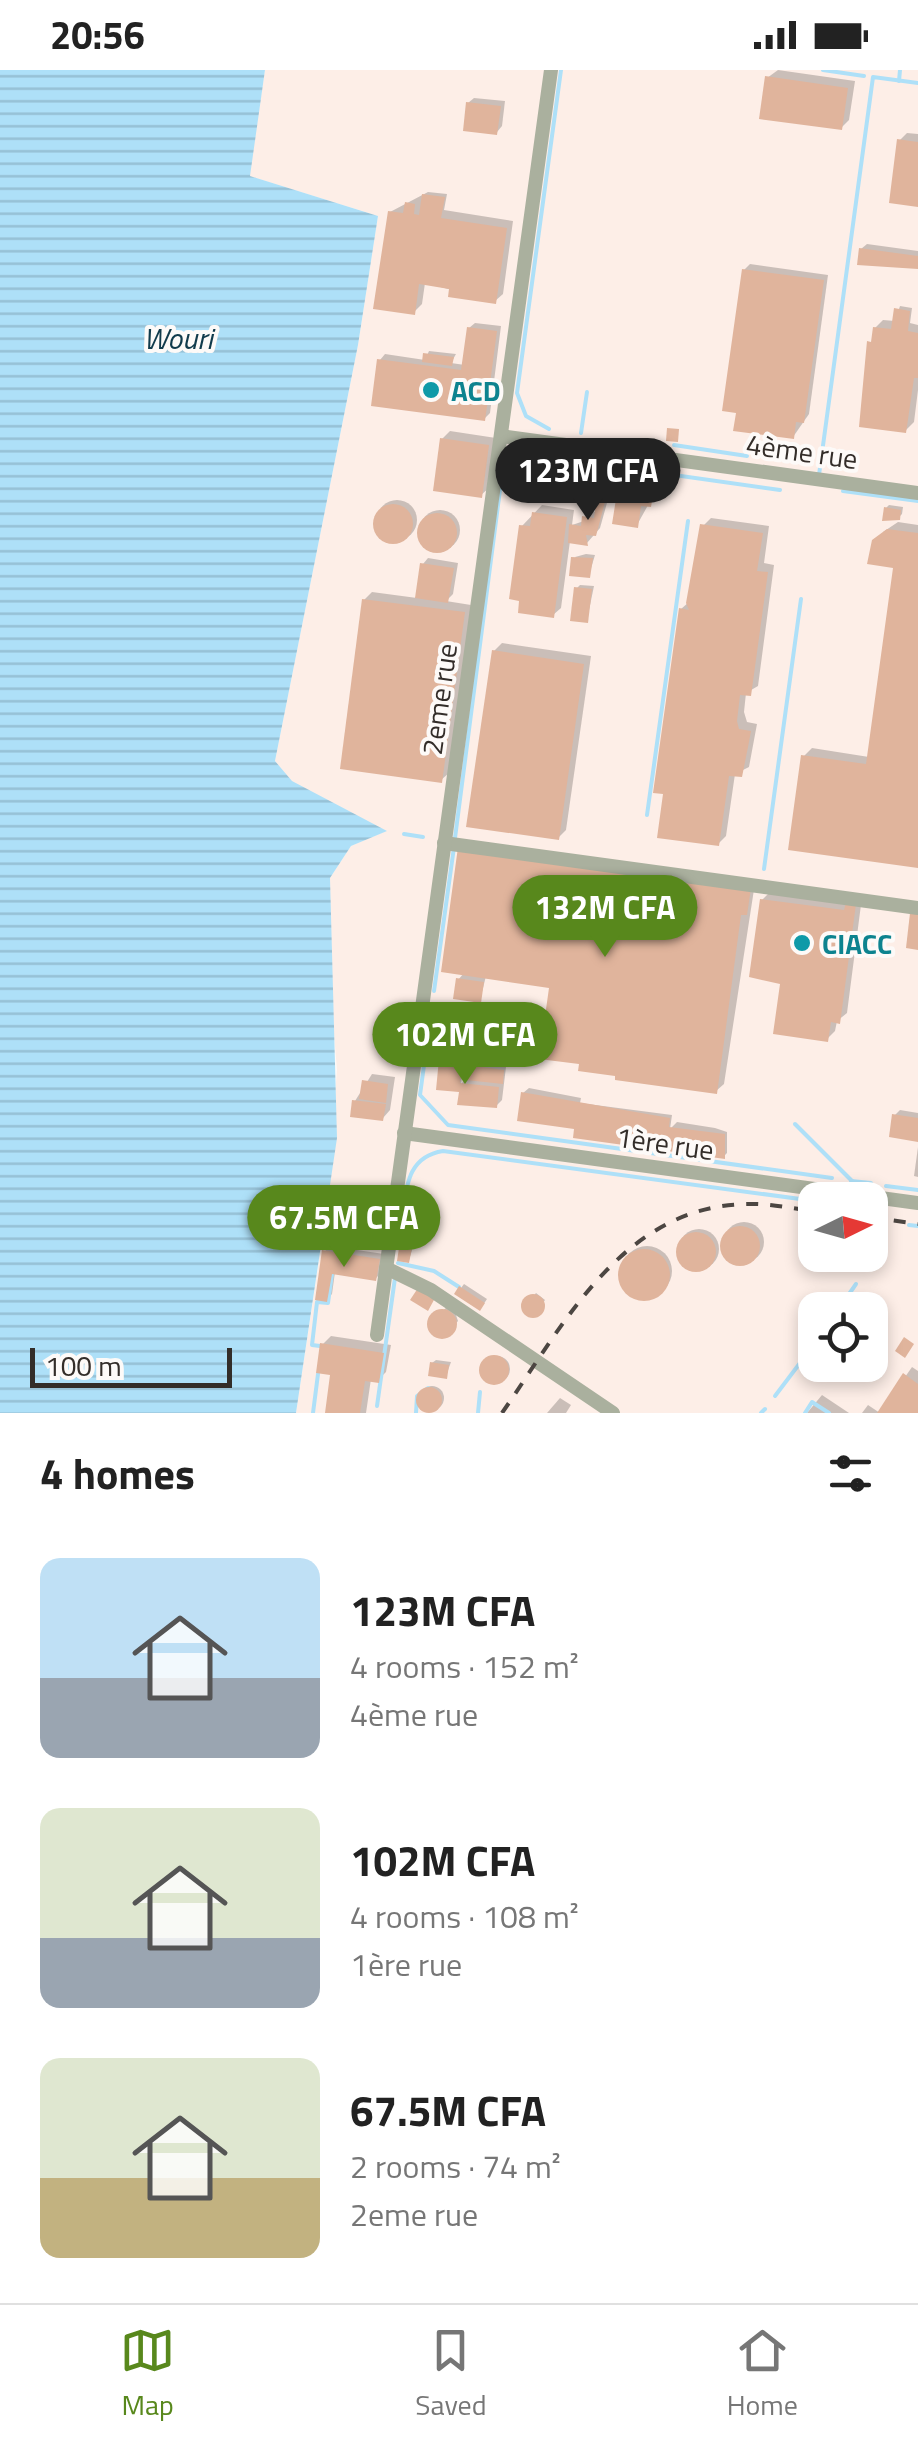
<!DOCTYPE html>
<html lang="en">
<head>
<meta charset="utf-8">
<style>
  :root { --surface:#fff; --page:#f6f6f6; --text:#222; --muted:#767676; --line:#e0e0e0; --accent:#58881c }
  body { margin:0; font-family:"Titillium Web",sans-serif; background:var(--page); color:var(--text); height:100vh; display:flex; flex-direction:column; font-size:38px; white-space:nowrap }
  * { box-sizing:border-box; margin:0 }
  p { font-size:32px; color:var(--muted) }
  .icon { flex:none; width:55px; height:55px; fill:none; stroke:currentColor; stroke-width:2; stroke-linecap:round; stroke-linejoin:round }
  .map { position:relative; height:1343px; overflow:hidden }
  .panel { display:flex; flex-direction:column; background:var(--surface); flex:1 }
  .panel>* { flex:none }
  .needle { width:65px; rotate:85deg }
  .tools { position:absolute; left:798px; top:1112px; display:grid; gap:20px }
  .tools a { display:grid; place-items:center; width:90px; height:90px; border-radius:20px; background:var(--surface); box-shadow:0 5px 15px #0003; font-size:50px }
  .scale { position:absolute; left:30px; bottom:25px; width:202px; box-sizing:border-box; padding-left:10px; border:5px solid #332d29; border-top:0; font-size:28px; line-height:35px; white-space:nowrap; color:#332d29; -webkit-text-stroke:8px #fdfaf8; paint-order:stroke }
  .price { position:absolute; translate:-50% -85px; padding:0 22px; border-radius:35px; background:var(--accent); color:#fff; font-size:32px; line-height:65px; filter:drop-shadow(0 2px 5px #0008) }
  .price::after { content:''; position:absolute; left:50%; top:60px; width:30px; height:22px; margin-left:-15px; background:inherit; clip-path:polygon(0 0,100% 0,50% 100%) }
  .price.current { background:#222; color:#fff }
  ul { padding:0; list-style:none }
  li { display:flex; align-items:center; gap:30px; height:250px; padding:0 40px }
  li span { display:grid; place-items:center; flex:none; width:280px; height:200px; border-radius:20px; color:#555 }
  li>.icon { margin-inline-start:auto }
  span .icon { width:120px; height:120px; fill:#fffc; stroke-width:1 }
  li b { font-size:42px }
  h2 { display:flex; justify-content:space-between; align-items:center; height:120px; padding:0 40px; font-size:42px }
  .status { display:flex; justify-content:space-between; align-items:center; height:70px; padding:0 50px; background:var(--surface); direction:ltr }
  .status svg { height:28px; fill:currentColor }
  .menu { display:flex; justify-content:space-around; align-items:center; height:140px; border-top:2px solid var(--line); background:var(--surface); font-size:28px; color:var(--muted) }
  .menu a { display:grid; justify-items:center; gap:5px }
  .menu .current { color:var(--accent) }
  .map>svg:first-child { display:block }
  .built { fill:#fdeee7; fill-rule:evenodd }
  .water { fill:url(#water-rules) }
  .shadow { fill:#0003 }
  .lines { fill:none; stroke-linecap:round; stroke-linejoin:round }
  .stream { stroke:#aee0f8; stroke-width:4 }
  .building { fill:#e0b49c }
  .minor { stroke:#aab09e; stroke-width:14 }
  .rail { stroke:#4c4642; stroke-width:4; stroke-dasharray:12 12; stroke-linecap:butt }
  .culture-dot { fill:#0f9aa8; stroke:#fdfaf8; stroke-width:4 }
  .labels { text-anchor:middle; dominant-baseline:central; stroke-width:8; stroke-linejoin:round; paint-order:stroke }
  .culture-label { font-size:28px; font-weight:bold; fill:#0d838f; stroke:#fdfaf8; text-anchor:start }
  .street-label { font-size:28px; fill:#332d29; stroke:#fdfaf8 }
  .water-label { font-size:30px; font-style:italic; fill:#113b4c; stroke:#fdfaf8 }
</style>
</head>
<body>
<div class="status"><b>20:56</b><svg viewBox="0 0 49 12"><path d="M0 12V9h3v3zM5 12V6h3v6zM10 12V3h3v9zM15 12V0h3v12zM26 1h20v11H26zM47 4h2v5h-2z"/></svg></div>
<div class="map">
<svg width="918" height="1343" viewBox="0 0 918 1343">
  <defs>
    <pattern id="water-rules" width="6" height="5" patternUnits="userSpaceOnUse" patternTransform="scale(2.5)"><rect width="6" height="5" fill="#aee0f8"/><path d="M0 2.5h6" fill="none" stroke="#96c0d5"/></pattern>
  </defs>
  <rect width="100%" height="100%" fill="#fdfaf8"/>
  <path class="built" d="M265,0H918V1343H296L324,1157L337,1000L330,915V808L351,776L386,761L291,711L275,691L358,275L378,146L249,106ZM815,1130H870V1185H815ZM815,1240H870V1295H815Z"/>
  <polygon class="water" points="0,0 265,0 250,106 378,146 358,275 275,691 292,711 387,761 351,776 330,808 337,1068 296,1343 0,1343"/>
  <g class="shadow">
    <polygon points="778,0 855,11 849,50 841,58 767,8"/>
    <polygon points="474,28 505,31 502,56 497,62 468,33"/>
    <polygon points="907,63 918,64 918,134 899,71"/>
    <polygon points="428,122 447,124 444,140 513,151 503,224 495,231 425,213 422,234 414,242 390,142"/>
    <polygon points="867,174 918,181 918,198 861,179"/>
    <polygon points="750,194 828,205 809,344 793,367 744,200"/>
    <polygon points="900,236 912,238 910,253 918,255 918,320 914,352 906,360 875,258 883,250 895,251"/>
    <polygon points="475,253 501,256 490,343 484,349 380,290 385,284 425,290 429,281 456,284 451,293 465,295 469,258"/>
    <polygon points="450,361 496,368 489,418 481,425 442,369"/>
    <polygon points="838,385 848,386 847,392 836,392"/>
    <polygon points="628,399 650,403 648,418 657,419 637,455 622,405"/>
    <polygon points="606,415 612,415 600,458 587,473 570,471 561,538 553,545 522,456 542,435 574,440 572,455 584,451 590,441 597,442 600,420"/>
    <circle cx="397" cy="450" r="20"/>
    <polygon points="889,435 903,437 902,444 898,448 886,438"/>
    <circle cx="440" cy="460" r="20"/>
    <polygon points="711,448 769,456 764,493 774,495 758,616 746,623 744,642 747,652 757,654 749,697 735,704 726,766 718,774 681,539 689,532 703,456"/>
    <polygon points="898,452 918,455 918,796 804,686 812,678 869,687 896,496 883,462"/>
    <polygon points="586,484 595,485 589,505 575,487"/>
    <polygon points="428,488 458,493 453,524 446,531 471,535 449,703 441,710 364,530 372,522 417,528 423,494"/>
    <polygon points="580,515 594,516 587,550 577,518"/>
    <polygon points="502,573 591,586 566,760 558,768 494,581"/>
    <polygon points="755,813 724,1014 716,1021 618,1004 582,987 552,916 486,906 480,930 458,910 464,903"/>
    <polygon points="770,822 862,827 847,943 837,951 835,961 827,969 784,909 762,830"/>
    <polygon points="450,943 470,946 464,980 456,988 464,989 461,1015 474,993 495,996 500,963 515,961 502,996 506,997 502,1030 496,1036 461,1020 442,990 448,984 444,948"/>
    <polygon points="372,1004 395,1007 390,1040 383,1048 355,1031"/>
    <polygon points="529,1018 581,1028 580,1033 672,1045 670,1059 677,1052 715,1058 727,1062 727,1083 724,1086 577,1051 523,1023"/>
    <polygon points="900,1040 918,1043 918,1069 894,1046"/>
    <polygon points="918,1077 918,1107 914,1106"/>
    <circle cx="744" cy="1172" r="20"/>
    <circle cx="699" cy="1179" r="20"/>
    <polygon points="406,1169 415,1170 409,1190 403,1172"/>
    <circle cx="647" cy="1201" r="25"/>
    <polygon points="330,1176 384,1184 381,1203 376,1208 335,1202 332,1224 326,1230 325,1181"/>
    <polygon points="464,1214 487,1229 483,1235 461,1218"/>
    <polygon points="536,1223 545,1230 534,1245 524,1238"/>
    <polygon points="447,1237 454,1239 458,1251 446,1265 438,1266 430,1252"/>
    <polygon points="331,1266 391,1275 386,1302 378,1310 371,1309 366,1343 327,1343 333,1303 323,1274"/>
    <circle cx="497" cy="1299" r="13"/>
    <polygon points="436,1290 451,1292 446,1306 432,1293"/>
    <polygon points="912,1297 918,1301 918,1343 880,1343"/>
    <circle cx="432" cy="1328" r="12"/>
    <polygon points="822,1325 849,1343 807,1343"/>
    <polygon points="560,1328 571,1335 566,1343 547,1343"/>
    <polygon points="868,1335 880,1343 862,1343"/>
  </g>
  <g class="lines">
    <g class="stream">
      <polyline points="823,0 864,6"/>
      <polyline points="899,11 900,0"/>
      <polyline points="549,359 526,346 517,323 561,0"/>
      <polyline points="581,363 587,322"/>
      <polyline points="674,375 747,386"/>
      <polyline points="819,405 873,7 918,13"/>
      <polyline points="843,421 918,431"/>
      <polyline points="647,745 688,451"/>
      <polyline points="404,764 423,767"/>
      <polyline points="455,768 501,412 513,393 533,385 780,420"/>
      <polyline points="764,799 801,529"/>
      <polyline points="434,921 454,777"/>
      <polyline points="429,958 420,1025 448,1055 832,1108"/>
      <polyline points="795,1054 852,1111"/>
      <polyline points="851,1111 871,1113"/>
      <polyline points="886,1116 918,1120"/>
      <path d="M403,1138C407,1111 411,1086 443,1081L815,1131"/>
      <polyline points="870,1139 884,1141"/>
      <polyline points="909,1155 918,1156"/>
      <polyline points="398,1193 434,1201 459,1217"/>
      <polyline points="838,1240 856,1214"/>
      <polyline points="813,1274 815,1272"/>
      <polyline points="320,1276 312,1275 317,1232 328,1233 332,1204"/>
      <polyline points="775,1326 803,1289"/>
      <polyline points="377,1336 395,1208"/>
      <polyline points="313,1343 318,1304"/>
      <polyline points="416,1343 417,1326 428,1318"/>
      <polyline points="478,1343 480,1322"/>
      <polyline points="761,1343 765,1339"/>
      <polyline points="805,1343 812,1332 829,1343"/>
    </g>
  </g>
  <g class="building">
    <polygon points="765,6 848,18 842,60 759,49"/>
    <polygon points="466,32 501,36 497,65 463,61"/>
    <polygon points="897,69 918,72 918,137 889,133"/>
    <polygon points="422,124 445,127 441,148 507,158 496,234 448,227 449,219 419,214 415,245 373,239 388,141 403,143 405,132 415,134 414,144 419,145"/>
    <polygon points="859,178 918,186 918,199 857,195"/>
    <polygon points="742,199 824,210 804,353 796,352 794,369 733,361 736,343 722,341"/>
    <polygon points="894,238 910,241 908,261 918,263 918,308 914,308 906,363 859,357 867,271 871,272 873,257 891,259"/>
    <polygon points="467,257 497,261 485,351 371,336 377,289 461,300"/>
    <polygon points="423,283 454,287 452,296 422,292"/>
    <polygon points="667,358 679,359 678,372 666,371"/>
    <polygon points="440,368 489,375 482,428 433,421"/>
    <polygon points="620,404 646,408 643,423 653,425 651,437 641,436 638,458 612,454"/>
    <polygon points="598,419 608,420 596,466 586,465 588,476 568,473 569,454 581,456 582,446 594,448"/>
    <circle cx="393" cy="454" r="20"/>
    <polygon points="884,437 901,440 900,450 882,451"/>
    <polygon points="532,442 567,447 554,548 518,543 519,531 509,529 519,455 530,456"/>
    <circle cx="437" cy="463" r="20"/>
    <polygon points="700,454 763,463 757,501 768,502 751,626 740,625 737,651 739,659 751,661 748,677 742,707 729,706 719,776 657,768 663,724 653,723 679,538 689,540 686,533"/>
    <polygon points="887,459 918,463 918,798 788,780 801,685 866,694 893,498 867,494 872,470"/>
    <polygon points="571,487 593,488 590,508 569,506"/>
    <polygon points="420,493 454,498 448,533 415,528"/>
    <polygon points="574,517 592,519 588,553 570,551"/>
    <polygon points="362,529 465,542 442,713 340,699"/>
    <polygon points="492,580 584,594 559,770 466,757"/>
    <polygon points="458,777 751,818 747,845 741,845 717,1024 615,1010 615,1006 578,1001 579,994 539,989 549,918 441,902"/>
    <polygon points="760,829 844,840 846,832 856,834 840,954 831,952 828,972 773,964 780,914 749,907"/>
    <polygon points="910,843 918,844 918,880 906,878"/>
    <polygon points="456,908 484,912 481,933 453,929"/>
    <polygon points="442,947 466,951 460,988 436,984"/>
    <polygon points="498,962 513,964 505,997 493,995"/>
    <polygon points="439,989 462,992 460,1013 499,1017 497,1038 457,1035 459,1022 436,1020"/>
    <polygon points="468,995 504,1000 503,1014 466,1010"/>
    <polygon points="362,1010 388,1014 386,1033 359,1029"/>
    <polygon points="521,1022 670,1048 669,1057 725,1064 725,1089 573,1068 574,1059 517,1051"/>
    <polygon points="352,1030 386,1034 383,1051 350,1047"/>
    <polygon points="892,1044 918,1048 918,1072 889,1067"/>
    <circle cx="740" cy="1176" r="20"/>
    <circle cx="696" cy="1182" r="20"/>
    <polygon points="400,1171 413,1173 409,1193 397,1191"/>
    <circle cx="644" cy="1205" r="26"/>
    <polygon points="322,1180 380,1189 376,1211 332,1204 327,1232 315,1230"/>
    <polygon points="459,1216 485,1233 480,1241 454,1224"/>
    <polygon points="418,1218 435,1228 428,1241 410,1230"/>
    <circle cx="533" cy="1236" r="12"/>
    <circle cx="442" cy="1254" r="15"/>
    <polygon points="904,1267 914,1274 905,1288 895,1281"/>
    <polygon points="320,1273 384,1283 379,1313 365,1311 360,1343 325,1343 330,1305 316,1303"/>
    <circle cx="494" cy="1300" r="15"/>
    <polygon points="430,1292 449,1295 447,1309 428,1306"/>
    <polygon points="903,1303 918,1314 918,1343 877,1343"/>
    <circle cx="429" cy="1330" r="13"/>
  </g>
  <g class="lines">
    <g class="minor">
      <polyline points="501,366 918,423"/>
      <polyline points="444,773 918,838"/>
      <polyline points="404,1063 918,1133"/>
      <polyline points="386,1198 431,1220 613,1343"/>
      <polyline points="377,1265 551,0"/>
    </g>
    <g class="rail">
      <polyline points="870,1147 918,1154"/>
      <path d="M502,1343C564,1254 623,1136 747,1134C769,1133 793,1139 815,1141"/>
    </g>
  </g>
  <g class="culture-dot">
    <circle cx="431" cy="320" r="10"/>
    <circle cx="802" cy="873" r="10"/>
  </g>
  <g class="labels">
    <g class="culture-label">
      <text x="451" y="320">ACD</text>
      <text x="822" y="873">CIACC</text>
    </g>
    <g class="street-label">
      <text transform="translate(802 381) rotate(8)">4ème rue</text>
      <text transform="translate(439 629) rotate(-82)">2eme rue</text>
      <text transform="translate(665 1073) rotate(8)">1ère rue</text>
    </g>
    <g class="water-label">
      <text x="178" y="268">Wouri</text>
    </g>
  </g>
</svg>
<div class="tools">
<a><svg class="needle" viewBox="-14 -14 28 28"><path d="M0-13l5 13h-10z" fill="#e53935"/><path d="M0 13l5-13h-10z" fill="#767676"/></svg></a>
<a><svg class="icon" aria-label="locate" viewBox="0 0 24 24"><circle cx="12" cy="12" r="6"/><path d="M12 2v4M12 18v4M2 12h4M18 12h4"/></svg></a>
</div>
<div class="scale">100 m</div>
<b class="price current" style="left:588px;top:453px">123M CFA</b>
<b class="price" style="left:605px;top:890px">132M CFA</b>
<b class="price" style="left:465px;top:1017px">102M CFA</b>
<b class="price" style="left:344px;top:1200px">67.5M CFA</b>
</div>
<section class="panel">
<h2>4 homes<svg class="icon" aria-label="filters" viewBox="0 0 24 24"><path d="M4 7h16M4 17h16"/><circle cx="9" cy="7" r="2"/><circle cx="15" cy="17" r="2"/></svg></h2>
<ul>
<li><span style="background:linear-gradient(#bfe0f5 60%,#9aa5b1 0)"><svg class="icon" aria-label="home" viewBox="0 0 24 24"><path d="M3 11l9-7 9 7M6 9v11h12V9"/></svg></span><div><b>123M CFA</b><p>4 rooms · 152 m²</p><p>4ème rue</p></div></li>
<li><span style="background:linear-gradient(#dfe7d0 65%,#9aa5b1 0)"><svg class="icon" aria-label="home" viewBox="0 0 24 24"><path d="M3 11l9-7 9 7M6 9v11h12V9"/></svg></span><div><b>102M CFA</b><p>4 rooms · 108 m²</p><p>1ère rue</p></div></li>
<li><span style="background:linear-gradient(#dfe7d0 60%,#c2b280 0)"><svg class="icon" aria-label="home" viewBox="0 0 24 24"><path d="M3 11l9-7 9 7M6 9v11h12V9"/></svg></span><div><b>67.5M CFA</b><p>2 rooms · 74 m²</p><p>2eme rue</p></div></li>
</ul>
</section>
<nav class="menu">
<a class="current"><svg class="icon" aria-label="map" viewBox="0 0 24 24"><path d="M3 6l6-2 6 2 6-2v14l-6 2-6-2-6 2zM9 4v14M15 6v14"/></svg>Map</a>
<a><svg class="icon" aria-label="saved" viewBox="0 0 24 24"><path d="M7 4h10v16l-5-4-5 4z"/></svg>Saved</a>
<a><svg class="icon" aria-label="home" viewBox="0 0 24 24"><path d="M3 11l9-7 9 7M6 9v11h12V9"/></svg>Home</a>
</nav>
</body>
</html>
